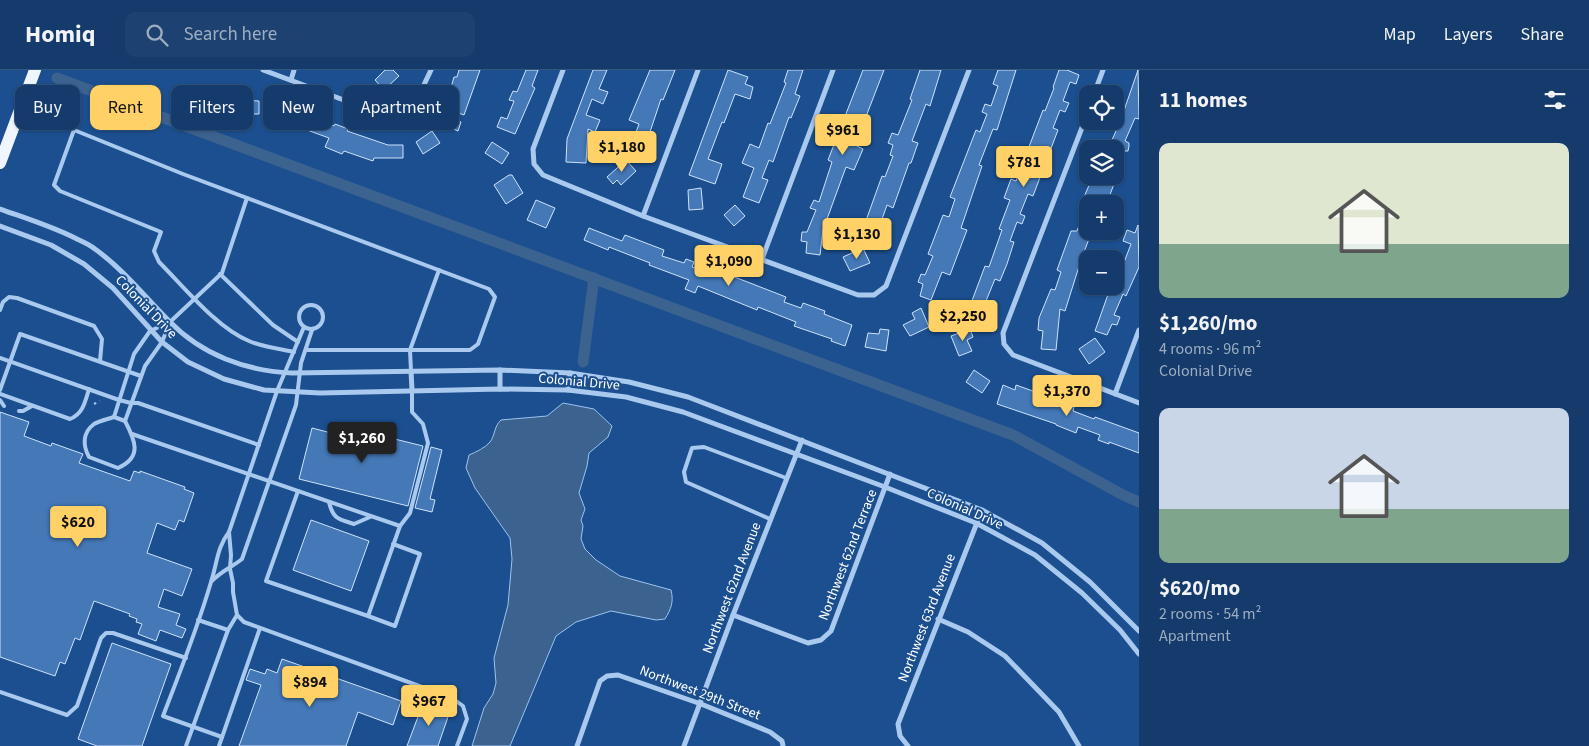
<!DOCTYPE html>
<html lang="en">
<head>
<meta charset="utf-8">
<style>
  :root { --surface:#143b6b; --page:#1d4271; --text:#f1f3f6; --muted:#9dadc1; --line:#33557e; --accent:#ffd166 }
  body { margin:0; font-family:"Source Sans 3",sans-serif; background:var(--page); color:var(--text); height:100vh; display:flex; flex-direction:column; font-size:19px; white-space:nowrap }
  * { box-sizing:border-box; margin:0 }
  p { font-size:16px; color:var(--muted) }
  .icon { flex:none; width:28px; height:28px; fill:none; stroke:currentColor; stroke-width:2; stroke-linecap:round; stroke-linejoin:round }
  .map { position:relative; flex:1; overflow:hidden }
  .panel { display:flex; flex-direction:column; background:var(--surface); width:450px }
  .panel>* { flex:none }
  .top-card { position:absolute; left:15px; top:15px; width:475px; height:45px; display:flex; gap:10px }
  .fabs { position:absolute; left:1079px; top:15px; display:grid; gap:10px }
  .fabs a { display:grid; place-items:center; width:45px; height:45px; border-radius:10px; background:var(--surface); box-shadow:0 1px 4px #0004,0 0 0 1px var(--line); font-size:25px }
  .price { position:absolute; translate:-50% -42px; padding:0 11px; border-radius:5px; background:var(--accent); color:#111; font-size:16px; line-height:32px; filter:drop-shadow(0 1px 2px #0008) }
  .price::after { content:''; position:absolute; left:50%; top:30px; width:15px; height:11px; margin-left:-8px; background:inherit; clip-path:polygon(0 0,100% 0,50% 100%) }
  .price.active { background:#222; color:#fff }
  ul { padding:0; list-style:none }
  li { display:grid; align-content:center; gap:10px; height:265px; padding:0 20px }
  li span { display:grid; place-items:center; height:155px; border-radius:10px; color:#555 }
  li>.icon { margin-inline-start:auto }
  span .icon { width:90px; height:90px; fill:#fffc; stroke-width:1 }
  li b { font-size:21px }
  h2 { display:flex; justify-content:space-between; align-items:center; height:60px; padding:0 20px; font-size:21px }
  .pill { padding:0 18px; border-radius:10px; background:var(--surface); box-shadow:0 1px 4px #0004,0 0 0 1px var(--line); font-size:18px; line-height:45px }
  .pill.active { background:var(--accent); color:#111 }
  header { display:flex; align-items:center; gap:30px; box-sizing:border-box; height:70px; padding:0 25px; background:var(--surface); border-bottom:1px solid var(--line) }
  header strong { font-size:24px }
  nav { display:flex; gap:28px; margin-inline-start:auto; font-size:18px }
  .search { width:350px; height:45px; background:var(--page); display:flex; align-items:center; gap:12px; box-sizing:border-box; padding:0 18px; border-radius:10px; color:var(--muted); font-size:19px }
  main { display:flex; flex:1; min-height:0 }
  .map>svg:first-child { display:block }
  .water { fill:#3c6290; stroke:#9cc4f0 }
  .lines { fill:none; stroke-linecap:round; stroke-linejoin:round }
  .canal { stroke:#3c6290; stroke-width:11 }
  .building { fill:#4478b7; stroke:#cfe3fa }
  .path { stroke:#a9c9ee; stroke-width:2; stroke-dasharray:2.5 4; stroke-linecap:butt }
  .lane { stroke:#a9c9ee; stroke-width:4 }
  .street { stroke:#a9c9ee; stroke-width:5 }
  .primary { stroke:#f0f6ff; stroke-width:12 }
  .labels { text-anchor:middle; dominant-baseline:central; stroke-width:4; stroke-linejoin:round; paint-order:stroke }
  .street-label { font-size:14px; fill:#fff; stroke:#1b4f8f }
</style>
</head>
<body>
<header>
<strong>Homiq</strong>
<div class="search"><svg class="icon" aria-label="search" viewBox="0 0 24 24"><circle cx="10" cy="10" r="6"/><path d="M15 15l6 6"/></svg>Search here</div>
<nav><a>Map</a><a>Layers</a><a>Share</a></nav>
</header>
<main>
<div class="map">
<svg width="1139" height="676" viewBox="0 0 1139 676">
  <rect width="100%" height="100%" fill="#1b4f8f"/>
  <path class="water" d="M563,333L594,339L612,356L608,367L589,383L587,396L579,423L585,439L581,450L583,456L581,469L585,479L596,490L620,506L671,520C674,532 671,539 665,549L656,550L611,541L576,552L556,566L510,676H472L484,638L493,624L496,613L494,588L508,535L512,489L510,468L475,418L466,398L469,385C476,382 485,378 490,372C495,366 494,356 501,350L547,346Z"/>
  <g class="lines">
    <g class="canal">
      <polyline points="57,8 1013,365 1125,426 1139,432"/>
      <polyline points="583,292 594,208"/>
    </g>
  </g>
  <g class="building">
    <polygon points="385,0 393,0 399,6 384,20 375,10"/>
    <polygon points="459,0 480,0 464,45 445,38 454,7 457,7"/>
    <polygon points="526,0 538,0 532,16 535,18 515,64 497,57 501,47 507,49 514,31 509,30 513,21 517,22"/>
    <polygon points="593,0 607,0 599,19 608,22 603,34 592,29 586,45 600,50 595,62 588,59 586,93 566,92 567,69"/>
    <polygon points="650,0 675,0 663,30 661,29 642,86 629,81 639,54 629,50"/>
    <polygon points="728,0 748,7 745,14 753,17 750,29 735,24 724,53 722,52 708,89 722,94 715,114 689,105"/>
    <polygon points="788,0 803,0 795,24 800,26 791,48 789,47 773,92 769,90 762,108 768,110 759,133 743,127 754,98 742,93 750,74 759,78 768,53 770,54 786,13 784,12"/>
    <polygon points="863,0 884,0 855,75 863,79 854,100 846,97 823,160 820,185 806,183 807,172 801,171 802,162 807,162 816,140 810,138 814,130 819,132 832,92 828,90"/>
    <polygon points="920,0 941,0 930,36 926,34 912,71 918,73 911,93 909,93 893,138 887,135 873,175 859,170 882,106 885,107 893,86 890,85 893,75 888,73 892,63 898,65 912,30 910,29"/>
    <polygon points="998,0 1016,0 997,60 993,59 979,95 982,96 961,158 967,160 950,205 942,202 931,230 920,226 923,214 918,212 921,204 925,205 933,186 928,184 943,145 949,147 955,129 950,127 976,60 980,62 987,44 982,42 985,34 991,36 998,16 993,14"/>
    <polygon points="1059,0 1067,0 1079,5 1076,14 1070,12 1063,31 1069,33 1065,42 1060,40 1053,58 1058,60 1033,126 1028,124 1020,144 1025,146 1022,154 1017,152 1010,171 1014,172 1007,194 1000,211 995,209 979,248 967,244 985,196 989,197 1002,160 999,159 1010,130 1004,128 1011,109 1016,111 1043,40 1045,41 1054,18 1053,17"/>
    <polygon points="1138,0 1139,49 1135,48 1125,71 1129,73 1129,76 1128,81 1124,81 1115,101 1115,79 1108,79 1116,61 1110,58 1113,51 1120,52"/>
    <polygon points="215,18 227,40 218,44 213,34 207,37 201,25"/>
    <polygon points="238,30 259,31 259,44 237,44"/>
    <polygon points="274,31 334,56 335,54 348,59 347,61 388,75 403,75 403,88 374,88 373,91 344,81 342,84 325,77 329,68 288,53 286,57 276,54 278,47 269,44"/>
    <polygon points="443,41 461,52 458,61 439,53"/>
    <polygon points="432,61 440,73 423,84 416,72"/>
    <polygon points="492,72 509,83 502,94 485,83"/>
    <polygon points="626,90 636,101 621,115 617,110 613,114 607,107"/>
    <polygon points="509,105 512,105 523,123 506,134 494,115"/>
    <polygon points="1093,106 1114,114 1108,130 1100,127 1098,133 1084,127"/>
    <polygon points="701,118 703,139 689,140 688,120"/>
    <polygon points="536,130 555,138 546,158 527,150"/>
    <polygon points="735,135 745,146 734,156 724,145"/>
    <polygon points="1086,136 1088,136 1088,161 1092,161 1081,190 1065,241 1060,239 1056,280 1041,279 1043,261 1038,260 1039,248 1051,219 1055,220 1061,202 1057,200 1071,161 1077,161"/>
    <polygon points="1138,155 1139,197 1126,226 1123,224 1114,245 1120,247 1117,255 1112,254 1107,265 1095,261 1111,216 1115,216 1131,174 1123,171 1127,160 1135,163"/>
    <polygon points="589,158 622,171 625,165 664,180 662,186 684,193 686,189 694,192 692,197 712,204 714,199 786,227 784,232 801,238 803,233 825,241 824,244 852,255 845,276 831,271 832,269 794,256 796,252 758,237 757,240 698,216 695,223 685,219 689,210 649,195 650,193 609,177 608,180 584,170"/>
    <polygon points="863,178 870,193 850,201 843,187"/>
    <polygon points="921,238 929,257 910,266 903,255 915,249 912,243"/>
    <polygon points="880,259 889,260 886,281 865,277 868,263 879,264"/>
    <polygon points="970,259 973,267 967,270 972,281 959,286 951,266"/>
    <polygon points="1095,268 1105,282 1089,294 1079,279"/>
    <polygon points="974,300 990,311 982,323 966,312"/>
    <polygon points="1003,315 1015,320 1016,315 1044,325 1042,329 1063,337 1065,333 1074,337 1073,341 1094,349 1095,347 1139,363 1139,383 1109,372 1109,374 1098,370 1100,365 1078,357 1076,363 1056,355 1056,354 997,334"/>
    <polygon points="0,342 29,352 24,366 51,376 52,373 83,384 79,393 130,411 134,401 140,403 140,401 185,417 184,419 194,423 184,452 179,450 175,460 157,453 147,483 192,499 182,526 164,519 158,537 180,544 176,555 186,559 182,568 160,560 156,571 138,564 142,554 136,552 137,549 129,546 130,544 94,531 80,570 75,568 65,594 60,592 55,606 0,587"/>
    <polygon points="338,355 423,376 408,436 299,409 312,358 335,364"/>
    <polygon points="431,377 442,380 430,429 435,430 432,442 415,438"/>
    <polygon points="311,450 369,471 351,521 293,500"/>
    <polygon points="112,573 171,594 142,676 97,676 78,669"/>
    <polygon points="282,589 401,631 393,655 358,642 346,676 239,676 261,615 246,610 250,599 265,604 267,599 277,603"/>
    <polygon points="433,633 446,638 444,643 449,644 438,676 407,676 422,636 431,639"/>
  </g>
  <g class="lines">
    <polyline class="path" points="94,334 100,331"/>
    <g class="lane">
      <polyline points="220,204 273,255 298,272"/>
      <circle cx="311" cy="247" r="12"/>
      <polyline points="0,240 3,232 9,227 17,228 94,256 102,269 100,291"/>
      <path d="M294,282C280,279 263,277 249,271C217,258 184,217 159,192L154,181L161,162L60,121L54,115L74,60L183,104L489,219L495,227L478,274L470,280H306"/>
      <polyline points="0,288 119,330 131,333 138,333 259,375"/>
      <polyline points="411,301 410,280 439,200"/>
      <polyline points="0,320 20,264 141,306"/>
      <path d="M0,324L70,349C83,344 85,332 89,319"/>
      <polyline points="0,330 4,336"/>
      <polyline points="19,341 23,341 32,336"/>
      <polyline points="114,347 134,284 150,261 170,252 222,203 247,128"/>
      <path d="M114,347L125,351C135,370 143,387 118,398L89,387C83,376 82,363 94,354C99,351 108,349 114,347Z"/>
      <polyline points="125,351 145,296 162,272 170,252"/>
      <polyline points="132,364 400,456"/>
      <polyline points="298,421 266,511 368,546 400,456 410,443 428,373 423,354 412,342 412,320"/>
      <path d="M329,432C333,449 338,449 354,454L370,447"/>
      <polyline points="770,449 686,412 684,402 692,378 704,377 786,408"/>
      <polyline points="229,462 231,485 230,499 233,513 233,522 237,545 244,552 452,628 463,636 467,649 457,676"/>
      <path d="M212,511C220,502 232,497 242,489L296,335L301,293L312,260"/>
      <polyline points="368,546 395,556 420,484 393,474"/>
      <polyline points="198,550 228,560"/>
      <polyline points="0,622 67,645 77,636 101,568 106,563 113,563 186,588"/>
      <path d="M222,667L163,646C180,602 198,557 211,512C217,494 217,477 229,462L277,321L304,257"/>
      <polyline points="186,676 228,560 237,545"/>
      <polyline points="219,676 260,558"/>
    </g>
    <g class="street">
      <polyline points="263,0 384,45 401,47 412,40 431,0"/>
      <polyline points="563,0 533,79 534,94 543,105 643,146 858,225 874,225 886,216 969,0"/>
      <polyline points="291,10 294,0"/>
      <polyline points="1094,24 1103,0"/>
      <polyline points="1088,42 1003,263 1004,274 1013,285 1139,333"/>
      <path d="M0,139C25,148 51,156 75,168C81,171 89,174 95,179C123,199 144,226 169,251C202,285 246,301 292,303L500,300L570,303L629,312L688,327L982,440L1042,473L1090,512L1139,561"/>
      <polyline points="643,146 698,0"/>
      <polyline points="0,156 51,175 84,194 113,218 162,272 188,292 224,309 264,320 320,323 500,319 568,320 626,327 683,342 885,417 976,453 1035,485 1082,523 1120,560 1139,584"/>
      <polyline points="762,189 833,0"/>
      <polyline points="411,301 412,320"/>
      <polyline points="500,319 500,300"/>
      <polyline points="568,320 570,303"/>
      <polyline points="1115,324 1139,260"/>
      <polyline points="733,545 808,573 821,570 831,561 890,404"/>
      <polyline points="938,549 968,562 1005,586 1059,642 1079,676"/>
      <polyline points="577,676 600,611 607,606 618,605 701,634 770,662 782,671 783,676"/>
      <polyline points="684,676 733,545 802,370"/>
      <polyline points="908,676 900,666 898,654 982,440"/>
    </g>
    <polyline class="primary" points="0,93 35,0"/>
  </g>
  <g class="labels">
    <g class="street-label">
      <text transform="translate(146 237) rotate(46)">Colonial Drive</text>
      <text transform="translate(579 312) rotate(5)">Colonial Drive</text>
      <text transform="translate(965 439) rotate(24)">Colonial Drive</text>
      <text transform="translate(848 485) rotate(-69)">Northwest 62nd Terrace</text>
      <text transform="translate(732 518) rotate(-69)">Northwest 62nd Avenue</text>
      <text transform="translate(927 548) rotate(-69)">Northwest 63rd Avenue</text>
      <text transform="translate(700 623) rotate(21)">Northwest 29th Street</text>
    </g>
  </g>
</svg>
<div class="fabs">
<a><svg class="icon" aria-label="locate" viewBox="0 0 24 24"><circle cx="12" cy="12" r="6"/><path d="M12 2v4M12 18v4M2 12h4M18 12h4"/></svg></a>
<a><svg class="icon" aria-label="layers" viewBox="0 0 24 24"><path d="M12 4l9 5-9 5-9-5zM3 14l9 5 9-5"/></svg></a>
<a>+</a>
<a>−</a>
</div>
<b class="price" style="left:843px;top:86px">$961</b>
<b class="price" style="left:622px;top:103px">$1,180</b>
<b class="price" style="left:1024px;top:118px">$781</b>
<b class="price" style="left:857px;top:190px">$1,130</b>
<b class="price" style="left:729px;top:217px">$1,090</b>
<b class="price" style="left:963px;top:272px">$2,250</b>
<b class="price" style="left:1067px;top:347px">$1,370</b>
<b class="price active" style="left:362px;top:394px">$1,260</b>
<b class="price" style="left:78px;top:478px">$620</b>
<b class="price" style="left:310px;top:638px">$894</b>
<b class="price" style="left:429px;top:657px">$967</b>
<div class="top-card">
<a class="pill">Buy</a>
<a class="pill active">Rent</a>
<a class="pill">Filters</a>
<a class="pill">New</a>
<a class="pill">Apartment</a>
</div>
</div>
<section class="panel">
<h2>11 homes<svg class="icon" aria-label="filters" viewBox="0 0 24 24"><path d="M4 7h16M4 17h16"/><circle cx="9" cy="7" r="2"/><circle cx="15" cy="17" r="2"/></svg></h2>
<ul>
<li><span style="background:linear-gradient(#dfe7d0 65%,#7fa58c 0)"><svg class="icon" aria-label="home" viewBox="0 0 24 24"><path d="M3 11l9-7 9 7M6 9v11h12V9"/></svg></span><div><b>$1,260/mo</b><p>4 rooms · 96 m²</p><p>Colonial Drive</p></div></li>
<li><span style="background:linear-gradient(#c9d6e8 65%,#7fa58c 0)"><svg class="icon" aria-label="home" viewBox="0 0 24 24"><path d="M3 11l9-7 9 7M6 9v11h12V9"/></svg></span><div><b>$620/mo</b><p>2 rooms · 54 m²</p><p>Apartment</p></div></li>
</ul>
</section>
</main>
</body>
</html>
